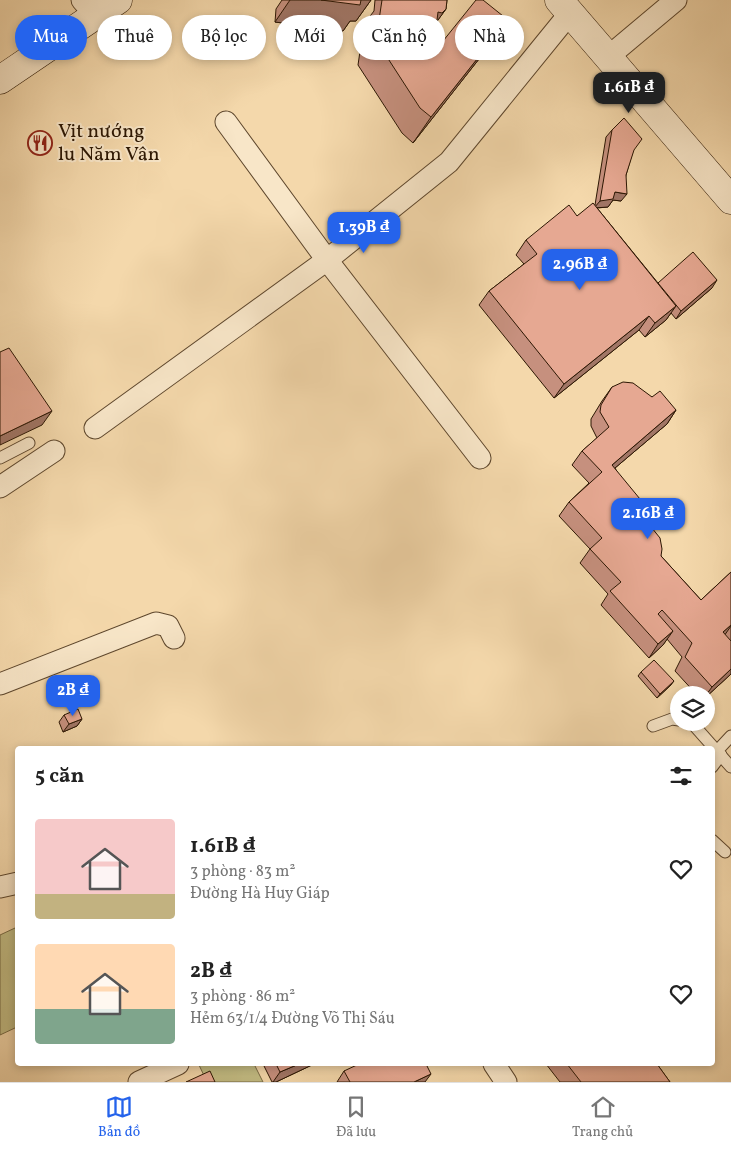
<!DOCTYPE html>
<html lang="vi">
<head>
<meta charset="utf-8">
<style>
  :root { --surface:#fff; --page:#f2f2f2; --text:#222; --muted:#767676; --line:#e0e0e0; --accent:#2563eb }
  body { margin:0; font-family:Vollkorn,serif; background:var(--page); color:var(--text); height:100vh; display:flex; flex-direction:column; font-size:19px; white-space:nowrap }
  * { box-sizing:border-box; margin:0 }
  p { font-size:16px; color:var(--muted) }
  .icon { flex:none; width:28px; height:28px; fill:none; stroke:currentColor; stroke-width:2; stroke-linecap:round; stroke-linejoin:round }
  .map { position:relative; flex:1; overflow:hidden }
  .drawer { position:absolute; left:15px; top:746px; width:700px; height:320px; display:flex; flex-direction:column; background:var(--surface); border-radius:5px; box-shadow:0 2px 8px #0003 }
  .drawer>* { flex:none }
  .top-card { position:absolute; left:15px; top:15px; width:701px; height:45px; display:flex; gap:10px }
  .buttons { position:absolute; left:670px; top:686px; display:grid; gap:10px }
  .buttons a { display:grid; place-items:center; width:45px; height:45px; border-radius:50%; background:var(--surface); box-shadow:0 2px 8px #0003; font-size:25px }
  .price { position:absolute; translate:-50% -42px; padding:0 11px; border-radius:10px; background:var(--accent); color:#fff; font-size:16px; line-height:32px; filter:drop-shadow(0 1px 2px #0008) }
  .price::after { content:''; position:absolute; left:50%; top:30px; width:15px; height:11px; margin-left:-8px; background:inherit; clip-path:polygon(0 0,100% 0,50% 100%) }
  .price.current { background:#222; color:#fff }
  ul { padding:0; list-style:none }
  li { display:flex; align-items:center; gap:15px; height:125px; padding:0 20px }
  li span { display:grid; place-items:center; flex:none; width:140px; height:100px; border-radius:5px; color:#555 }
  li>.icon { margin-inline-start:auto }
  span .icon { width:60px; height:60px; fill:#fffc; stroke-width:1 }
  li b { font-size:21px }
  h2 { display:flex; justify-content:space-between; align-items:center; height:60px; padding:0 20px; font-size:21px }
  .tag { padding:0 18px; border-radius:22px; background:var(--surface); box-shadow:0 2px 8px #0003; font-size:18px; line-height:45px }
  .tag.current { background:var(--accent); color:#fff }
  .dock { display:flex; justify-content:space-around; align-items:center; height:70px; border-top:1px solid var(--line); background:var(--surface); font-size:14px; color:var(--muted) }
  .dock a { display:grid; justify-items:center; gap:2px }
  .dock .current { color:var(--accent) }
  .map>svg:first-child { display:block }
  .pitch { fill:#c2bc84; stroke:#776a44 }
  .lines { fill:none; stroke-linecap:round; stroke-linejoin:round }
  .lane-casing { stroke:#5e472d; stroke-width:13 }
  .street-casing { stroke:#5e472d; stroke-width:23 }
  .secondary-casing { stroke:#2c1703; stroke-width:29 }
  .lane { stroke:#f8e6c8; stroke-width:11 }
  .street { stroke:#f8e6c8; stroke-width:21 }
  .secondary { stroke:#f8e6c8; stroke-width:28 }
  .wall { fill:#c6907e; stroke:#2c1703 }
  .shaded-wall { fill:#a17666; stroke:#2c1703 }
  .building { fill:#e6a892; stroke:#2c1703 }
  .labels { text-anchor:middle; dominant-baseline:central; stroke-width:4; stroke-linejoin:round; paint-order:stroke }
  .poi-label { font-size:20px; fill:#2c1703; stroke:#f8e6c8; text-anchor:start }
</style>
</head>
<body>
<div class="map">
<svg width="731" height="1082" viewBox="0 0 731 1082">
  <rect width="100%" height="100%" fill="#f4d8ab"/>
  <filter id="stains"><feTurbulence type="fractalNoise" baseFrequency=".004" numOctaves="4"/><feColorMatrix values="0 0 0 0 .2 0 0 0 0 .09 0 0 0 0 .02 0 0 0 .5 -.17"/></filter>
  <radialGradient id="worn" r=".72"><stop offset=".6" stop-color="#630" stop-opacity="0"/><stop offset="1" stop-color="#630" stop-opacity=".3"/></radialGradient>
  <g class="pitch">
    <polygon points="15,928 18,934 17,1027 0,1035 0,935"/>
    <polygon points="202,1064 254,1064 263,1082 207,1082 199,1065"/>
  </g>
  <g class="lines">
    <defs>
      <g id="lane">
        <polyline points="0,458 29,443"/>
        <polyline points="691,722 731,767"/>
        <polyline points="653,726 672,719 679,720"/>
        <polyline points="717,751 731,736"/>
        <polyline points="712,767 721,755"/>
        <polyline points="712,840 725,852"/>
      </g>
      <g id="street">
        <polyline points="82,0 96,16"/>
        <polyline points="608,57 676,0"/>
        <polyline points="226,122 327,260 480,458"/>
        <polyline points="95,428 327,260 449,162 570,13"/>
        <polyline points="0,487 54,451"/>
        <polyline points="0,684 156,623 168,626 174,638"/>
        <polyline points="0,887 18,883"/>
        <polyline points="494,1064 506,1082"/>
        <polyline points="139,1082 178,1064"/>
      </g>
      <g id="secondary">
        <polyline points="559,0 731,200"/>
        <polyline points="0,80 118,0"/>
      </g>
    </defs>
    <use href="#lane" class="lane-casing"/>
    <use href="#street" class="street-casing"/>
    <use href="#secondary" class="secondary-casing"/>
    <use href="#lane" class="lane"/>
    <use href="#street" class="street"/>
    <use href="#secondary" class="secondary"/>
  </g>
  <g class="wall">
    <polygon points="282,0 371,0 356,21 350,21 343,31 275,22 276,9"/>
    <polygon points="375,0 447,0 446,9 426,36 439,46 508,20 490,45 413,143 402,133 358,65 364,24 374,11"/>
    <polygon points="612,130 633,151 626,175 621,201 613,200 608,207 597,208 658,283 712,288 676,319 671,313 666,320 645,337 639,330 554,398 479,305 489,291 524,264 516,255 526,240 577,216 595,205 606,137"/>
    <polygon points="612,387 652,397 676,410 667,424 615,468 639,512 661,556 701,600 731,572 731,674 706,697 706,695 697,695 675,671 682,657 667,639 663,645 649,658 601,605 608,594 580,563 590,549 559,516 569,502 589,483 572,465 582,451 597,438 591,426 591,419 602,401"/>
    <polygon points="641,672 671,685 657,698 638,676"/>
    <polygon points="64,715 82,719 77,726 63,732 59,722"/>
    <polygon points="263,1064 314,1064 276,1082 272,1082"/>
    <polygon points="546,1064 657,1064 670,1082 560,1082"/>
    <polygon points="344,1071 425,1082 337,1082"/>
  </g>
  <g class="shaded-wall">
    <polygon points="290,0 371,0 356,21 350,21 343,31 275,22"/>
    <polygon points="446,9 425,38 400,44 418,18"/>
    <polygon points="508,20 490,45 413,143 431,117"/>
    <polygon points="615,192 627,194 621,201 613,200 608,207 594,208 600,201"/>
    <polygon points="717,280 712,288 676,319 681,311"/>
    <polygon points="676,306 666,320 645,337 655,323"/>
    <polygon points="649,316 639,330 554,398 564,384"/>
    <polygon points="676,410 667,424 602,479 612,465"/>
    <polygon points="52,411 42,425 0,445 0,436"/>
    <polygon points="731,625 731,626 724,636 723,632"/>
    <polygon points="673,631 663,645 649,658 658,644"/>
    <polygon points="731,669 731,674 706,697 706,695 712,687"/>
    <polygon points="674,681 671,685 657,698 660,694"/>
    <polygon points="82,719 77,726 63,732 69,724"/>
    <polygon points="299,1064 314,1064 276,1082 273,1082 280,1072"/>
    <polygon points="431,1074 425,1082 414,1082"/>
  </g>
  <g class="building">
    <polygon points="321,0 361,0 360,5"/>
    <polygon points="382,0 447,0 446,9 442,13 438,12 437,20 418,18 415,27 439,46 476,0 483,0 508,20 431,117 420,108 376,40"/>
    <polygon points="624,118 642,139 634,150 626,175 627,194 615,192 613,199 600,201 612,130"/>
    <polygon points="593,203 676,306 655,323 649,316 564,384 489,291 537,254 526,240 569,205 577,216"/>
    <polygon points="693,252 717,280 681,311 658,283"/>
    <polygon points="9,348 52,411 0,436 0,352"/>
    <polygon points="623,382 633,383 652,397 660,391 676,410 612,465 640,499 641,508 639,512 660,538 662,549 661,556 701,600 731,572 731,625 723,632 731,641 731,669 712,687 685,657 692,643 662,610 658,614 673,631 658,644 610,591 621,582 590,549 602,538 569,502 602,472 582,451 609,427 600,412 601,405 612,387"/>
    <polygon points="654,660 674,681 660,694 641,672"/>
    <polygon points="78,709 82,719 69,724 64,715"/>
    <polygon points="276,1064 299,1064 280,1072"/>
    <polygon points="359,1064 426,1064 431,1074 414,1082 350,1082 344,1071"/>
    <polygon points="567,1064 657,1064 670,1082 581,1082"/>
    <polygon points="210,1071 215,1082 186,1082"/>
  </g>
  <defs>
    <symbol id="restaurant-ring" viewBox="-11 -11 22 22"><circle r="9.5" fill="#f8e6c8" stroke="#8f2418" stroke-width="1.5"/><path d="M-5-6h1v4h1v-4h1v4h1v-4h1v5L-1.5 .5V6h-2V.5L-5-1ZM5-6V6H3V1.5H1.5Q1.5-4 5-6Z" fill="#8f2418"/></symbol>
  </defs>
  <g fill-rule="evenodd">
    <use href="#restaurant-ring" x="26" y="129" width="28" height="28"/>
  </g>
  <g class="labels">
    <g class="poi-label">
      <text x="58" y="132">Vịt nướng<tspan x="58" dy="23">lu Năm Vân</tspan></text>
    </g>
  </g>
  <rect width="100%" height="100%" filter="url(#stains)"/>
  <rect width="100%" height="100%" fill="url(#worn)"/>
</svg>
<div class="buttons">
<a><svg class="icon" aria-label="layers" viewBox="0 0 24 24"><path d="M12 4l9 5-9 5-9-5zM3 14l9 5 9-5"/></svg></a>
</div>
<b class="price current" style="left:629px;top:114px">1.61B ₫</b>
<b class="price" style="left:364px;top:254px">1.39B ₫</b>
<b class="price" style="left:580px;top:291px">2.96B ₫</b>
<b class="price" style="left:648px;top:540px">2.16B ₫</b>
<b class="price" style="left:73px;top:717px">2B ₫</b>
<div class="top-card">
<a class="tag current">Mua</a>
<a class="tag">Thuê</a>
<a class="tag">Bộ lọc</a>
<a class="tag">Mới</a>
<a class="tag">Căn hộ</a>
<a class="tag">Nhà</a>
</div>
<section class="drawer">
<h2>5 căn<svg class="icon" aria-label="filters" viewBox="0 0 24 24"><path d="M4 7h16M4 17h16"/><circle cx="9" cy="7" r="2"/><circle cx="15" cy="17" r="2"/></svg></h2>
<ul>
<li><span style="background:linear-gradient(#f6c9c9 75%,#c2b280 0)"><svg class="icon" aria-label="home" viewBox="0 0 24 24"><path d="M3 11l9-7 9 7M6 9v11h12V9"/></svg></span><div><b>1.61B ₫</b><p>3 phòng · 83 m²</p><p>Đường Hà Huy Giáp</p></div><svg class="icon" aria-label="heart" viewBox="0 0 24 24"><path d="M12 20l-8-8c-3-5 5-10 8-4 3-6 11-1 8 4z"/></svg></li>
<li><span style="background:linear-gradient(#ffd9b3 65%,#7fa58c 0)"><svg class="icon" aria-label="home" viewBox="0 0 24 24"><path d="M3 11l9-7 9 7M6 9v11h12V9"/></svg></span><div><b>2B ₫</b><p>3 phòng · 86 m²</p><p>Hẻm 63/1/4 Đường Võ Thị Sáu</p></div><svg class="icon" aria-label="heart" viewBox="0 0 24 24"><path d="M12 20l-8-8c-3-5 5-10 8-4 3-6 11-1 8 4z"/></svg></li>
</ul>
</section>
</div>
<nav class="dock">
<a class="current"><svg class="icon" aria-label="map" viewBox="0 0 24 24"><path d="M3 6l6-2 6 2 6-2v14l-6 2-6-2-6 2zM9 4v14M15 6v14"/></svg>Bản đồ</a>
<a><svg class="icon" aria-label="saved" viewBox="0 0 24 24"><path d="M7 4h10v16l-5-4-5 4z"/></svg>Đã lưu</a>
<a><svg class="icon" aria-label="home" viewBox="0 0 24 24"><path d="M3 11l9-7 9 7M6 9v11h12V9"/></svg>Trang chủ</a>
</nav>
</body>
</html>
